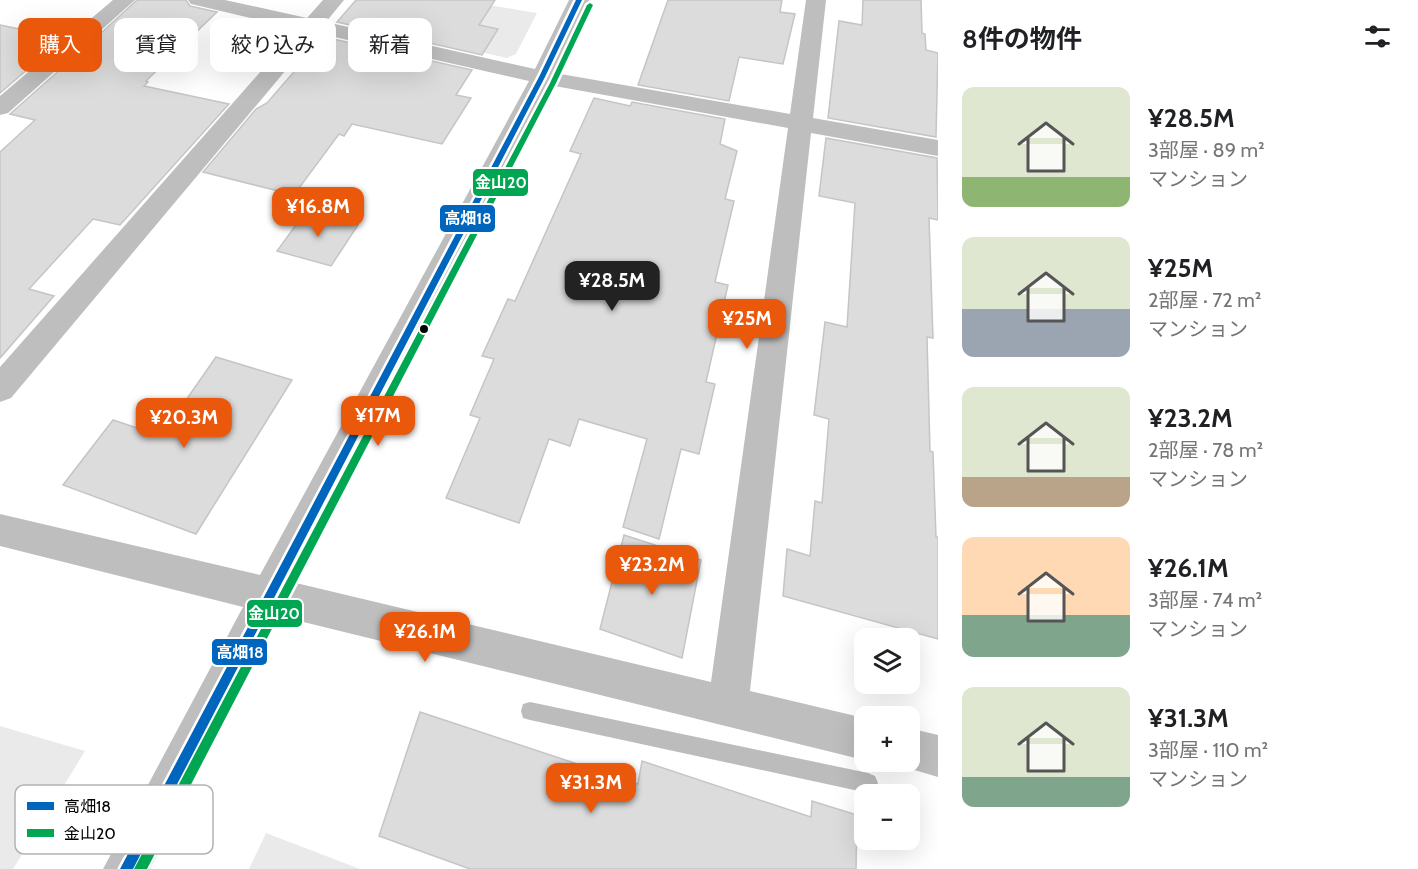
<!DOCTYPE html>
<html lang="ja">
<head>
<meta charset="utf-8">
<style>
  :root { --surface:#fff; --page:#f6f6f6; --text:#202124; --muted:#757577; --accent:#ea580c }
  body { margin:0; font-family:Cabin,"Noto Sans JP",sans-serif; background:var(--page); color:var(--text); height:100vh; display:flex; flex-direction:column; font-size:22px; white-space:nowrap }
  * { box-sizing:border-box; margin:0 }
  p { font-size:20px; color:var(--muted) }
  .icon { flex:none; width:33px; height:33px; fill:none; stroke:currentColor; stroke-width:2; stroke-linecap:round; stroke-linejoin:round }
  .map { position:relative; flex:1; overflow:hidden }
  .drawer { display:flex; flex-direction:column; background:var(--surface); width:480px }
  .drawer>* { flex:none }
  .banner { position:absolute; left:18px; top:18px; width:570px; height:54px; display:flex; gap:12px }
  .tools { position:absolute; left:854px; top:628px; display:grid; gap:12px }
  .tools a { display:grid; place-items:center; width:66px; height:66px; border-radius:12px; background:var(--surface); box-shadow:0 6px 24px #0002; font-size:30px }
  .price { position:absolute; translate:-50% -51px; padding:0 14px; border-radius:12px; background:var(--accent); color:#fff; font-size:20px; line-height:39px; filter:drop-shadow(0 2px 3px #0008) }
  .price::after { content:''; position:absolute; left:50%; top:36px; width:18px; height:14px; margin-left:-9px; background:inherit; clip-path:polygon(0 0,100% 0,50% 100%) }
  .price.selected { background:#222; color:#fff }
  ul { padding:0; list-style:none }
  li { display:flex; align-items:center; gap:18px; height:150px; padding:0 24px }
  li span { display:grid; place-items:center; flex:none; width:168px; height:120px; border-radius:12px; color:#555 }
  li>.icon { margin-inline-start:auto }
  span .icon { width:72px; height:72px; fill:#fffc; stroke-width:1 }
  li b { font-size:26px }
  h2 { display:flex; justify-content:space-between; align-items:center; height:72px; padding:0 24px; font-size:26px }
  .chip { padding:0 21px; border-radius:12px; background:var(--surface); box-shadow:0 6px 24px #0002; font-size:21px; line-height:54px }
  .chip.selected { background:var(--accent); color:#fff }
  main { display:flex; flex:1; min-height:0 }
  .map>svg:first-child { display:block }
  .green { fill:#eaeaea }
  .lines { fill:none; stroke-linecap:round; stroke-linejoin:round }
  .stream { fill:#bcbcbc; fill-rule:evenodd }
  .building { fill:#dcdcdc; stroke:#c5c5c5; stroke-width:1.5 }
  .minor { fill:#bebebe; fill-rule:evenodd }
  .bus-1-casing { stroke:#fff; stroke-width:5 }
  .bus-2-casing { stroke:#fff; stroke-width:5 }
  .bus-1 { fill:#0065bd; fill-rule:evenodd }
  .bus-2 { fill:#00a651; fill-rule:evenodd }
  .bus-dot { fill:#000; stroke:#fff; stroke-width:2 }
  .key { fill:#fff; stroke:#b2b2b2; stroke-width:1.5 }
  .key-label { font-size:16px; fill:#000 }
  .line-badge { stroke:#fff; stroke-width:2 }
  .badge-label { font-size:16px; text-anchor:middle; font-weight:bold; fill:#fff }
</style>
</head>
<body>
<main>
<div class="map">
<svg width="938" height="869" viewBox="0 0 938 869">
  <rect width="100%" height="100%" fill="#fff"/>
  <g class="green">
    <polygon points="458,0 537,13 516,54 507,58 419,38"/>
    <polygon points="0,726 85,751 13,869 0,869"/>
    <polygon points="266,833 360,869 249,869"/>
  </g>
  <g class="lines">
    <polygon class="stream" points="530,702 868,773 875,776 878,783 875,790 868,793 530,720 523,718 521,711 523,704"/>
  </g>
  <g class="building">
    <polygon points="137,0 186,0 190,6 217,12 146,81 148,82 144,86 229,104 120,225 93,219 29,289 54,296 0,358 0,152 35,120 10,114 90,43 100,45 101,33"/>
    <polygon points="356,0 495,0 479,25 498,29 482,55 337,22"/>
    <polygon points="668,0 782,0 780,12 795,14 783,64 739,57 729,101 638,85"/>
    <polygon points="863,0 921,0 922,33 925,34 926,50 938,53 936,137 828,118 839,21 862,25"/>
    <polygon points="0,25 64,38 0,93"/>
    <polygon points="324,37 472,70 456,95 471,98 442,144 352,124 344,136 339,134 294,195 203,172 256,109 267,103"/>
    <polygon points="594,98 630,106 632,102 725,119 720,144 737,151 725,199 734,201 715,282 728,285 706,382 715,384 699,454 681,449 659,539 623,527 647,439 579,419 570,446 549,439 519,523 446,498 480,418 470,415 494,359 482,356 508,299 515,301 581,154 570,151"/>
    <polygon points="826,138 937,158 938,220 929,218 933,338 927,337 930,451 933,452 936,537 938,537 938,639 783,596 787,549 810,556 815,501 822,503 829,419 814,415 825,322 847,327 855,203 819,196"/>
    <polygon points="306,211 358,225 331,266 277,251"/>
    <polygon points="216,357 292,380 196,534 63,485 113,420 161,436"/>
    <polygon points="624,535 701,560 682,658 600,629"/>
    <polygon points="420,712 638,784 642,761 811,817 812,801 857,815 856,869 470,869 379,836"/>
  </g>
  <g class="lines">
    <g class="minor">
      <polygon points="113,0 135,0 8,113 0,115 0,96"/>
      <path d="M188,0H225L307,18L323,0H344L326,22L535,69L569,0H589L555,73L790,114L806,0H826L813,118L938,140V156L811,133L750,691L864,718V760L279,616L150,869H103L243,607L0,546V514L260,575L529,81L317,33L11,398L0,402V367L298,29L191,4ZM549,85L788,128L711,682L296,583Z"/>
      <polygon points="909,728 938,735 938,777 894,764 893,762 909,762"/>
    </g>
    <defs>
      <polygon id="bus-1" points="576,0 582,0 545,77 133,869 120,869 539,77"/>
      <polygon id="bus-2" points="590,3 593,5 556,83 147,869 134,869 550,83 587,5"/>
    </defs>
    <use href="#bus-1" class="bus-1-casing"/>
    <use href="#bus-2" class="bus-2-casing"/>
    <use href="#bus-1" class="bus-1"/>
    <use href="#bus-2" class="bus-2"/>
  </g>
  <circle class="bus-dot" cx="424" cy="329" r="5"/>
  <rect x="15" y="785" width="198" height="69" rx="9" class="key"/>
  <rect x="27" y="802" width="27" height="8" fill="#0065bd"/>
  <rect x="27" y="829" width="27" height="8" fill="#00a651"/>
  <g class="key-label">
    <text x="64" y="812">高畑18</text>
    <text x="64" y="839">金山20</text>
  </g>
  <g class="line-badge">
    <rect x="472" y="168" width="57" height="29" rx="6" fill="#00a651"/>
    <rect x="439" y="204" width="57" height="29" rx="6" fill="#0065bd"/>
    <rect x="246" y="599" width="57" height="29" rx="6" fill="#00a651"/>
    <rect x="211" y="638" width="57" height="28" rx="6" fill="#0065bd"/>
  </g>
  <g class="badge-label">
    <text x="501" y="188">金山20</text>
    <text x="468" y="224">高畑18</text>
    <text x="274" y="619">金山20</text>
    <text x="240" y="658">高畑18</text>
  </g>
</svg>
<div class="tools">
<a><svg class="icon" aria-label="layers" viewBox="0 0 24 24"><path d="M12 4l9 5-9 5-9-5zM3 14l9 5 9-5"/></svg></a>
<a>+</a>
<a>−</a>
</div>
<b class="price" style="left:318px;top:238px">¥16.8M</b>
<b class="price selected" style="left:612px;top:312px">¥28.5M</b>
<b class="price" style="left:747px;top:350px">¥25M</b>
<b class="price" style="left:378px;top:447px">¥17M</b>
<b class="price" style="left:184px;top:449px">¥20.3M</b>
<b class="price" style="left:652px;top:596px">¥23.2M</b>
<b class="price" style="left:425px;top:663px">¥26.1M</b>
<b class="price" style="left:591px;top:814px">¥31.3M</b>
<div class="banner">
<a class="chip selected">購入</a>
<a class="chip">賃貸</a>
<a class="chip">絞り込み</a>
<a class="chip">新着</a>
</div>
</div>
<section class="drawer">
<h2>8件の物件<svg class="icon" aria-label="filters" viewBox="0 0 24 24"><path d="M4 7h16M4 17h16"/><circle cx="9" cy="7" r="2"/><circle cx="15" cy="17" r="2"/></svg></h2>
<ul>
<li><span style="background:linear-gradient(#dfe7d0 75%,#8fb573 0)"><svg class="icon" aria-label="home" viewBox="0 0 24 24"><path d="M3 11l9-7 9 7M6 9v11h12V9"/></svg></span><div><b>¥28.5M</b><p>3部屋 · 89 m²</p><p>マンション</p></div></li>
<li><span style="background:linear-gradient(#dfe7d0 60%,#9aa5b1 0)"><svg class="icon" aria-label="home" viewBox="0 0 24 24"><path d="M3 11l9-7 9 7M6 9v11h12V9"/></svg></span><div><b>¥25M</b><p>2部屋 · 72 m²</p><p>マンション</p></div></li>
<li><span style="background:linear-gradient(#dfe7d0 75%,#b9a48a 0)"><svg class="icon" aria-label="home" viewBox="0 0 24 24"><path d="M3 11l9-7 9 7M6 9v11h12V9"/></svg></span><div><b>¥23.2M</b><p>2部屋 · 78 m²</p><p>マンション</p></div></li>
<li><span style="background:linear-gradient(#ffd9b3 65%,#7fa58c 0)"><svg class="icon" aria-label="home" viewBox="0 0 24 24"><path d="M3 11l9-7 9 7M6 9v11h12V9"/></svg></span><div><b>¥26.1M</b><p>3部屋 · 74 m²</p><p>マンション</p></div></li>
<li><span style="background:linear-gradient(#dfe7d0 75%,#7fa58c 0)"><svg class="icon" aria-label="home" viewBox="0 0 24 24"><path d="M3 11l9-7 9 7M6 9v11h12V9"/></svg></span><div><b>¥31.3M</b><p>3部屋 · 110 m²</p><p>マンション</p></div></li>
</ul>
</section>
</main>
</body>
</html>
